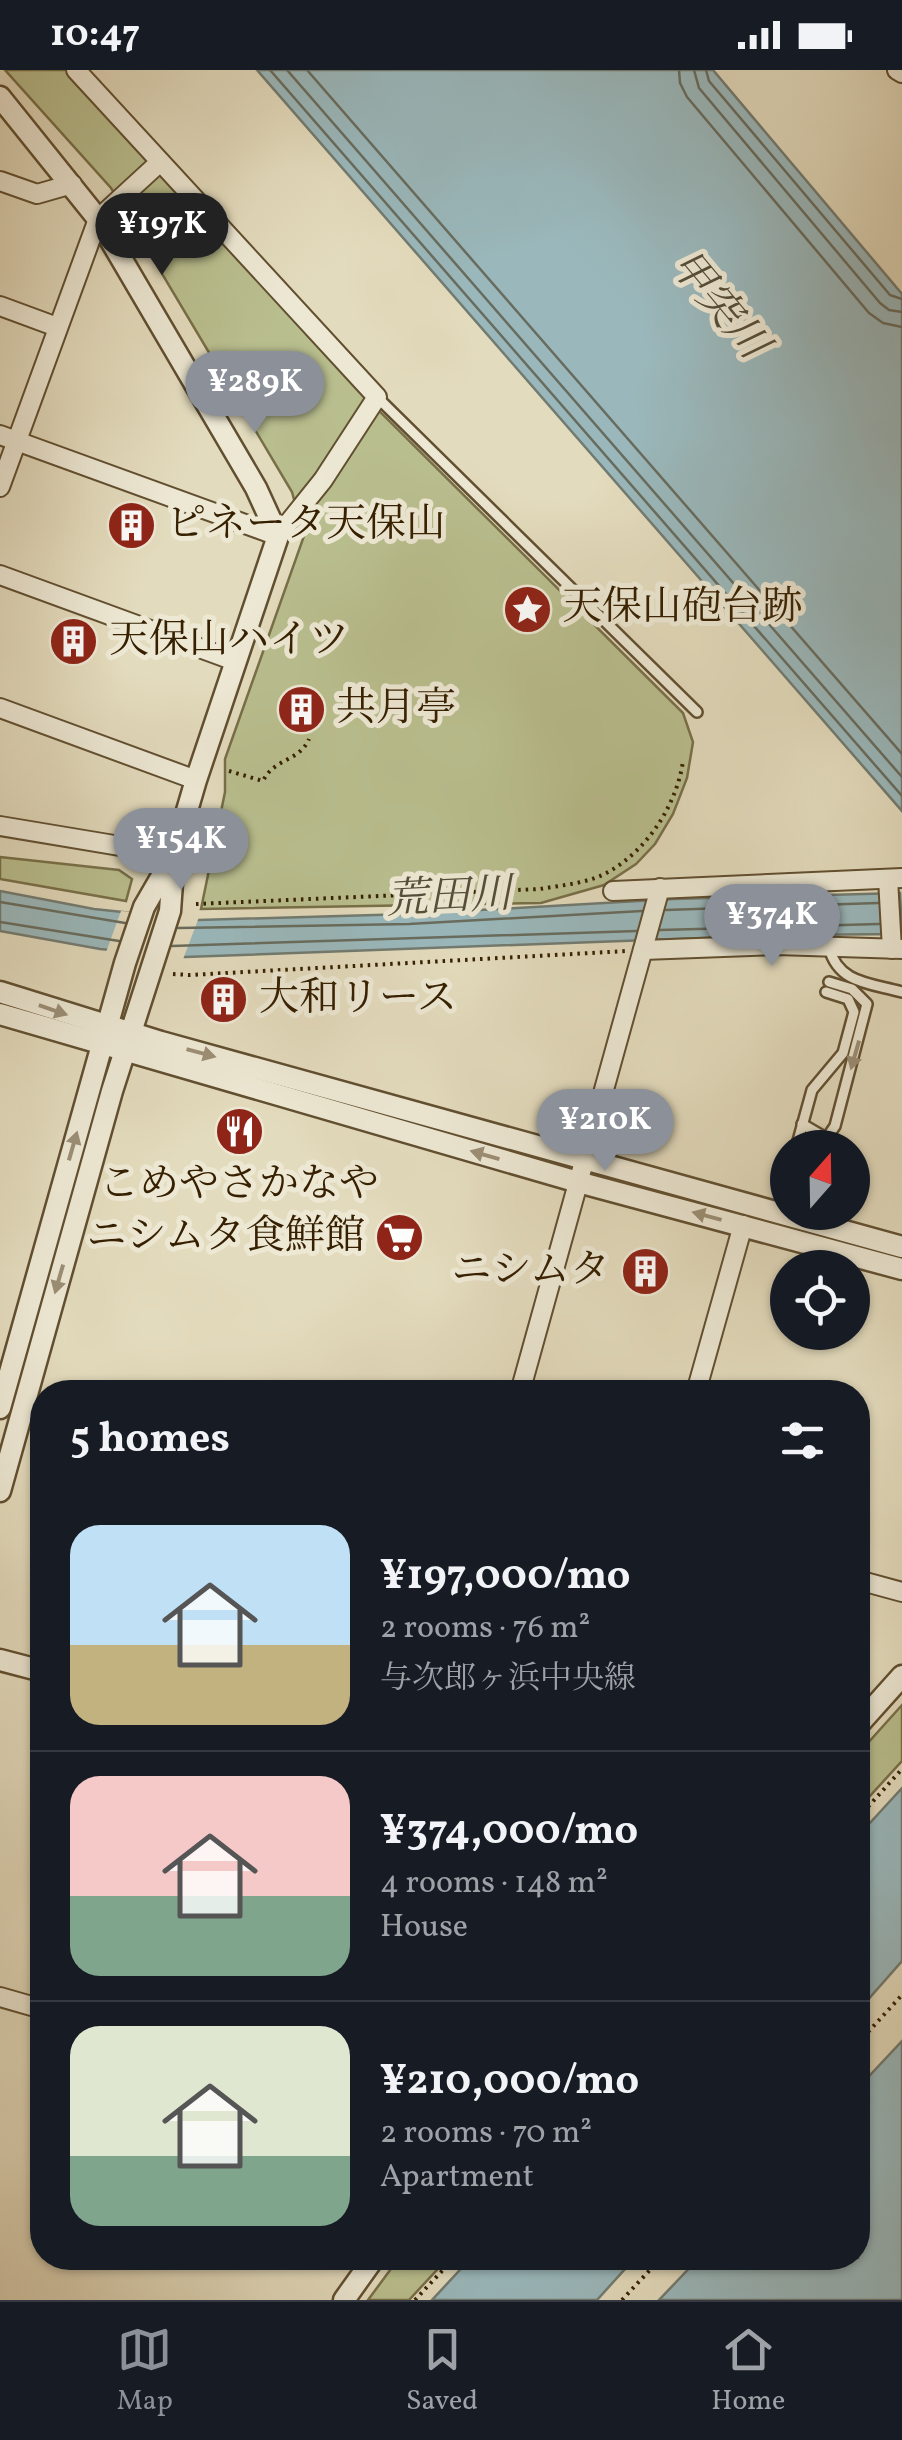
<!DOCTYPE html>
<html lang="en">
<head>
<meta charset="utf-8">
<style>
  :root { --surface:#171b24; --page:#20242c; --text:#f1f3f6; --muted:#9ea1a6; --line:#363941; --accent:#8c9099 }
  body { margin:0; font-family:Vollkorn,"Noto Serif JP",serif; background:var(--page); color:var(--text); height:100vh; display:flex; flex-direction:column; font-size:38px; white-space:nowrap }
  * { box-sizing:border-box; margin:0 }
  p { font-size:32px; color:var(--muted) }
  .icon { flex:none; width:55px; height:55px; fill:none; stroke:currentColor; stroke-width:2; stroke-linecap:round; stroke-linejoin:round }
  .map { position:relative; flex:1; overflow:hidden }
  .panel { position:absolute; left:30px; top:1310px; width:840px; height:890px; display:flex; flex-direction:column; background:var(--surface); border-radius:40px; box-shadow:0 2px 8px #0004 }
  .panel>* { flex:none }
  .needle { width:65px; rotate:20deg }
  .fabs { position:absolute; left:770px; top:1060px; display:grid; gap:20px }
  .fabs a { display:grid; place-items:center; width:100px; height:100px; border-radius:50%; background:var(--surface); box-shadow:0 2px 8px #0004; font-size:50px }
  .price { position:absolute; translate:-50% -85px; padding:0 22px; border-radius:35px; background:var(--accent); color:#fff; font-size:32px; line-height:65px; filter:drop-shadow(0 2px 5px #0008) }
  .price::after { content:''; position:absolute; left:50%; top:60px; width:30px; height:22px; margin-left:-15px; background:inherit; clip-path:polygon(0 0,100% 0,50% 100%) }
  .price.active { background:#222; color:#fff }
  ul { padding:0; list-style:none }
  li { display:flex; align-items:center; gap:30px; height:250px; padding:0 40px }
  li+li { border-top:2px solid var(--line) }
  li span { display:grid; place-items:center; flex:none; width:280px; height:200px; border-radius:30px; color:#555 }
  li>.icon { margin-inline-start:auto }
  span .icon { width:120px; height:120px; fill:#fffc; stroke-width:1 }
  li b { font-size:42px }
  h2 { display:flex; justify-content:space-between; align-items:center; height:120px; padding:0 40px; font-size:42px }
  .status { display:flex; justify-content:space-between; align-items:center; height:70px; padding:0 50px; background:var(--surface); direction:ltr }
  .status svg { height:28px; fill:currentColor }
  .tab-bar { display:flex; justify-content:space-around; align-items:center; height:140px; border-top:2px solid var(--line); background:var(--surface); font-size:28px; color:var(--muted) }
  .tab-bar a { display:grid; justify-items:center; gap:5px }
  .tab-bar .active { color:var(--accent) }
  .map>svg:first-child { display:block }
  .green { fill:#b9be8e; stroke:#786f48; stroke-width:2.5 }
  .water { fill:#9ab8bc; stroke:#727b71; stroke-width:2.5 }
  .pier { fill:#e3dbbd }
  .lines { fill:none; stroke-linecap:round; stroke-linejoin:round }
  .shore { stroke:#686c5e; stroke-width:2.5 }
  .service-casing { stroke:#614f30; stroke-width:14 }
  .minor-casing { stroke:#614f30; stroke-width:22 }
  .tertiary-casing { stroke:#614f30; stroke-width:25 }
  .path { stroke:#362001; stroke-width:4; stroke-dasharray:2.5 5; stroke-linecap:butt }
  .service { stroke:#ede8d4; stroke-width:9 }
  .minor { stroke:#ede8d4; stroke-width:18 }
  .tertiary { stroke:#ede8d4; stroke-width:20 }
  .oneway { fill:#9b8e75 }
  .labels { text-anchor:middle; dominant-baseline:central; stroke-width:10; stroke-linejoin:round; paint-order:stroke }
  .poi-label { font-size:40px; fill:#362001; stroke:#ede8d4; text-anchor:start }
  .water-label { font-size:42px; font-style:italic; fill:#544e39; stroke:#ede8d4 }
</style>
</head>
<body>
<div class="status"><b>10:47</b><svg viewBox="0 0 49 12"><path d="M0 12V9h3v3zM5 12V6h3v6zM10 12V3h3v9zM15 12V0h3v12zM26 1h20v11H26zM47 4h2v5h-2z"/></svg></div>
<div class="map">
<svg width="902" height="2230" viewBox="0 0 902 2230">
  <rect width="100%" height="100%" fill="#e3dbbd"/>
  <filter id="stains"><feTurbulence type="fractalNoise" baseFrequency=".002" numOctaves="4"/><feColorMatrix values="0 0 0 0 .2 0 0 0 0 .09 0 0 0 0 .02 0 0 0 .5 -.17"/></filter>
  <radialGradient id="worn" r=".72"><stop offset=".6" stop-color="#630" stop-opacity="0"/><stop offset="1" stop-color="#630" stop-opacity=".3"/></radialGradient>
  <g class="green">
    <polygon points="5,0 67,0 359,321 683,643 693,672 687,708 673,744 655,774 636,794 604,815 541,833 201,839 225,722 225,689 304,466 292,422 111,118"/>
    <polygon points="0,787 119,800 132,809 126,831 0,809"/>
    <polygon points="902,1635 902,1691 858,1739 858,1684"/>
    <polygon points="399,2188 448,2188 409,2230 368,2230"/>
  </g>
  <g class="water">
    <polygon points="257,0 713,0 902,224 902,741"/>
    <polygon points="0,821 94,839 199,850 409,844 674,829 900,823 902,864 786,865 185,887 100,879 0,861"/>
    <polygon points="902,1718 902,1891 858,1941 858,1766"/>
    <polygon points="902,1971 902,2230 659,2230 699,2188 858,2188 858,2018"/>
    <polygon points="471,2188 635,2188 597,2230 432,2230"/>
  </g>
  <polygon class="pier" points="121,841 199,847 182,892 105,885"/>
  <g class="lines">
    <g class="shore">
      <polyline points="270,0 902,726"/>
      <polyline points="287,0 902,707"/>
      <polyline points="307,0 902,684"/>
      <polyline points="679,0 680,13 687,27 869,243 883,253 902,257"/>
      <polyline points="694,0 699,18 880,233 889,240 902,242"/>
      <polyline points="706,0 709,11 890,225 902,229"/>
      <polyline points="0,832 125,853"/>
      <polyline points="666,840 878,833"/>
      <polyline points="0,852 119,871"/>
      <polyline points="178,858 409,854 642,841"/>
      <polyline points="660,860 879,854"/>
      <polyline points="172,876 637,861"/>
    </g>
    <defs>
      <g id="service">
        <polyline points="377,327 697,642"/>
        <path d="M829,878C839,914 870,913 902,922"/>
        <polyline points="802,1054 826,1068"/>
        <polyline points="796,1078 812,1020 843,983 854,942 848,929 826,922"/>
        <polyline points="820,1078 835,1056 867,934 852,919 829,912"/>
        <polyline points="778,1142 788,1109"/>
      </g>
      <g id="minor">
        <polyline points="897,0 902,3"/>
        <polyline points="0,111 37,124 72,114"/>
        <polyline points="0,236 57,257"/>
        <polyline points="0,365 278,466 323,410 377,327 76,0"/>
        <polyline points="0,417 98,149 160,92"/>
        <polyline points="0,505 235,591"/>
        <polyline points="0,638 196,710"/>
        <polyline points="0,756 174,785"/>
        <polyline points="888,809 892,879"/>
        <polyline points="613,821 902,808"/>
        <polyline points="643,880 777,875 902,879"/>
        <polyline points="520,1322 660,818"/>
        <polyline points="696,1322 743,1155"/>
        <polyline points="858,1510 902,1522"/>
        <polyline points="0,1927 42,1939"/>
      </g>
      <g id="tertiary">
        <polyline points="0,27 98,149 256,418 278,466 196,710 174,785 170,841 112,1021 0,1421"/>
        <polyline points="0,922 161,972 902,1177"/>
        <polyline points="0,944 578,1112 902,1199"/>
        <polyline points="0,1338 125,893 144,837 170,792"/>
        <polyline points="0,1590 42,1601"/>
        <polyline points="858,1655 902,1606"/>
        <polyline points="344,2230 374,2188"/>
      </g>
    </defs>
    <use href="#service" class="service-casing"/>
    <use href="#minor" class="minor-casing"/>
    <use href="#tertiary" class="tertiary-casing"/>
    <g class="path">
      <path d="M229,701L263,711C274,688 299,692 309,669"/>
      <path d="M196,834L540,819C563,815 590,813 610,801C648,779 677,734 683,691"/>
      <polyline points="173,904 190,905 627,881"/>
      <polyline points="858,1748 902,1699"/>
      <polyline points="858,1973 902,1925"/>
      <polyline points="415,2230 454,2188"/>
      <polyline points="622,2230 661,2188"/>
    </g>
    <use href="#service" class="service"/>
    <use href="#minor" class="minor"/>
    <use href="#tertiary" class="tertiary"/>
  </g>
  <defs><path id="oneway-solid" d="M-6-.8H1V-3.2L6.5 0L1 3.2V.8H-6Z" transform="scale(2.5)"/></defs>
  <g class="oneway">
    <use href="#oneway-solid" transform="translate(53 940) rotate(19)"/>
    <use href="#oneway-solid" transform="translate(201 983) rotate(15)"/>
    <use href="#oneway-solid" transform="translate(855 985) rotate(106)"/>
    <use href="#oneway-solid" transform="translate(73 1076) rotate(-74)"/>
    <use href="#oneway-solid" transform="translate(485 1085) rotate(-164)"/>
    <use href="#oneway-solid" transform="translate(707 1146) rotate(-165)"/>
    <use href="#oneway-solid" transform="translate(59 1209) rotate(106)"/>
  </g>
  <defs>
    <symbol id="building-disc" viewBox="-11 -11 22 22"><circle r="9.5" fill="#8f2418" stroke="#ede8d4"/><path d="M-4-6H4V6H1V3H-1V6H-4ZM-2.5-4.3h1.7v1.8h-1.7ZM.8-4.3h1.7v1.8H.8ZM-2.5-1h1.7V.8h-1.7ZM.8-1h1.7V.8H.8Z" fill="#fff"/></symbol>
    <symbol id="sight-disc" viewBox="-11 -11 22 22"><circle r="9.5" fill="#8f2418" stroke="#ede8d4"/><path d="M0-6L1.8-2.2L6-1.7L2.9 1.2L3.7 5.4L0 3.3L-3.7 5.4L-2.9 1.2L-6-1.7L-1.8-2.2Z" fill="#fff"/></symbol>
    <symbol id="restaurant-disc" viewBox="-11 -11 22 22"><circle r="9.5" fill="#8f2418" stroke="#ede8d4"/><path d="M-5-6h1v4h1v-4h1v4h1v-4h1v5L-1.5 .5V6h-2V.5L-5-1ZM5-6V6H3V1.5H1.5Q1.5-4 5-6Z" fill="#fff"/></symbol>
    <symbol id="supermarket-disc" viewBox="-11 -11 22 22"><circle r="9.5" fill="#8f2418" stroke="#ede8d4"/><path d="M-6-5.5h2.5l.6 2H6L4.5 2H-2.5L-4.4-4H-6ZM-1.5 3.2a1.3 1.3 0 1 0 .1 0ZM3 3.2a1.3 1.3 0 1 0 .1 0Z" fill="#fff"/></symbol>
  </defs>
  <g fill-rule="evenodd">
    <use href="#building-disc" x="104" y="428" width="55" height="55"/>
    <use href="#sight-disc" x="500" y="512" width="55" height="55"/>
    <use href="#building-disc" x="46" y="544" width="55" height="55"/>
    <use href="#building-disc" x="274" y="612" width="55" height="55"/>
    <use href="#building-disc" x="196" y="902" width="55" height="55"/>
    <use href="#restaurant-disc" x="212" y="1034" width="55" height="55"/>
    <use href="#supermarket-disc" x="372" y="1140" width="55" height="55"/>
    <use href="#building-disc" x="618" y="1174" width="55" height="55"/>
  </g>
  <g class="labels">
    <g class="poi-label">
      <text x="166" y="456">ピネータ天保山</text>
      <text x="562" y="539">天保山砲台跡</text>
      <text x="109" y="572">天保山ハイツ</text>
      <text x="336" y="640">共月亭</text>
      <text x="259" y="930">大和リース</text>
      <text x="239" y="1116" text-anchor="middle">こめやさかなや</text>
      <text x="365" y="1168" text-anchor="end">ニシムタ食鮮館</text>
      <text x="610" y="1202" text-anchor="end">ニシムタ</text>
    </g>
    <g class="water-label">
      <text transform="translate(717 236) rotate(50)">甲突川</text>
      <text transform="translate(449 829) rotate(-3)">荒田川</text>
    </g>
  </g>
  <rect width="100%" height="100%" filter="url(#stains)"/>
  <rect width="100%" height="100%" fill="url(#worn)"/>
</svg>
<div class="fabs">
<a><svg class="needle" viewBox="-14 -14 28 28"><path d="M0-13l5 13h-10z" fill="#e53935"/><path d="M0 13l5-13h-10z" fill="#9ea1a6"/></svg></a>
<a><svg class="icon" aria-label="locate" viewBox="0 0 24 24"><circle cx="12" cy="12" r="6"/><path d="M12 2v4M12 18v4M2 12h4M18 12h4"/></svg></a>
</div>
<b class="price active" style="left:162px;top:208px">¥197K</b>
<b class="price" style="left:255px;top:366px">¥289K</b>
<b class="price" style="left:181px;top:823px">¥154K</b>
<b class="price" style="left:772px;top:899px">¥374K</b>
<b class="price" style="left:605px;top:1104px">¥210K</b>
<section class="panel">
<h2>5 homes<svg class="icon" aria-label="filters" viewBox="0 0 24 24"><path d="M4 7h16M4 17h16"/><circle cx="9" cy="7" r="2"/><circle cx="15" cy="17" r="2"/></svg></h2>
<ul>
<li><span style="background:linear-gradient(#bfe0f5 60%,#c2b280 0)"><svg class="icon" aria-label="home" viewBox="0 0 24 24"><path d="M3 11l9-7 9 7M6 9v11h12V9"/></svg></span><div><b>¥197,000/mo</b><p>2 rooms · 76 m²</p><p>与次郎ヶ浜中央線</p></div></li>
<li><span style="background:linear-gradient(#f6c9c9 60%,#7fa58c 0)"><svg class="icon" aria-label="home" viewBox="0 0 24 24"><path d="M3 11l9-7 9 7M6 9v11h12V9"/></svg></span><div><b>¥374,000/mo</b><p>4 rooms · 148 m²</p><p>House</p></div></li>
<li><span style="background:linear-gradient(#dfe7d0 65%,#7fa58c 0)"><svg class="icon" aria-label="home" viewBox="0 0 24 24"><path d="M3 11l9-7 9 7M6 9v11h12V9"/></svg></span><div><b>¥210,000/mo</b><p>2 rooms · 70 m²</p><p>Apartment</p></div></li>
</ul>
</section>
</div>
<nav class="tab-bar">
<a class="active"><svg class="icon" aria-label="map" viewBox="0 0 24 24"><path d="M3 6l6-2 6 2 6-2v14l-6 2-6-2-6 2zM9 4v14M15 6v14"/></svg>Map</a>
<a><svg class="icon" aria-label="saved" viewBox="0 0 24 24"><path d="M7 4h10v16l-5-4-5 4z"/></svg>Saved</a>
<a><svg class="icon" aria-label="home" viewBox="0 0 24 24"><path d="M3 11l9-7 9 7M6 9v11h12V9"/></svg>Home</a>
</nav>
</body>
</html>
